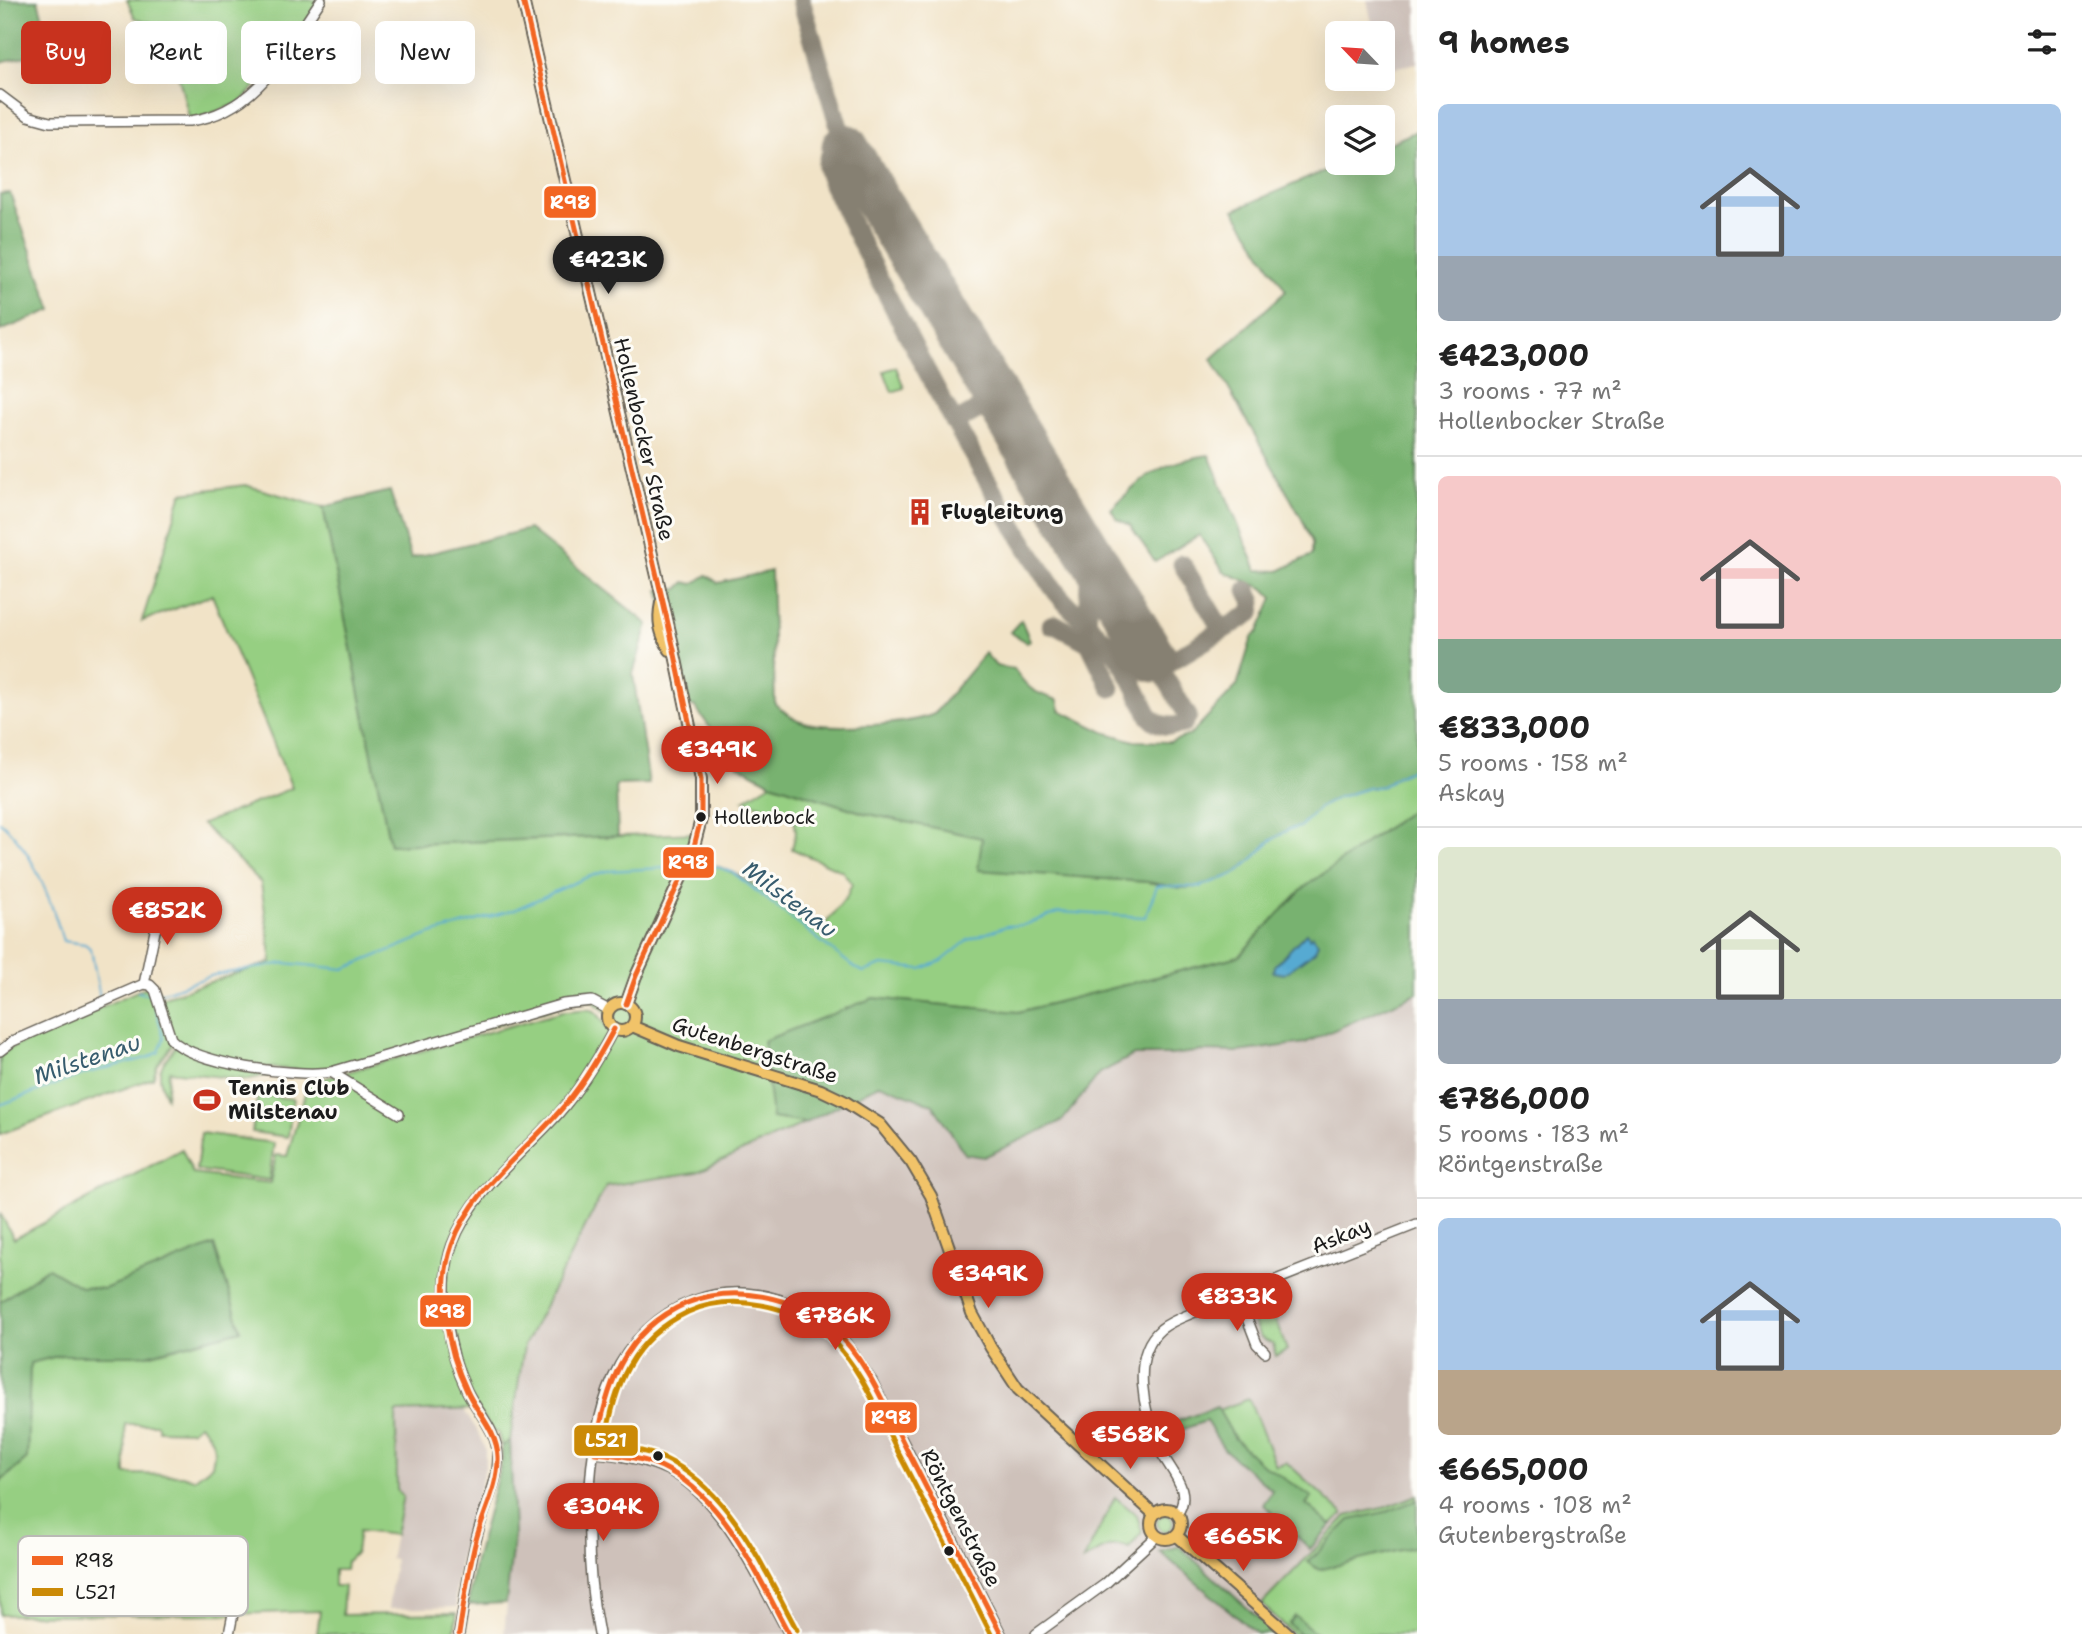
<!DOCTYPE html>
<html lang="en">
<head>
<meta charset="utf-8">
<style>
  :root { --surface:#fff; --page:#f2f2f2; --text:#222; --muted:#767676; --line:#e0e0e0; --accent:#c8321e }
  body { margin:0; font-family:"Shantell Sans",sans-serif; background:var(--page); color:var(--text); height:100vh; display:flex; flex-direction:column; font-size:26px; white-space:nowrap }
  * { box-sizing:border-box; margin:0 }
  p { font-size:23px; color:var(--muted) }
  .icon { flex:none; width:38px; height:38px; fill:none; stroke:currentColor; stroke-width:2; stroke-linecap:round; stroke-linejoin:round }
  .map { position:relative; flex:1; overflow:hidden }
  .details { display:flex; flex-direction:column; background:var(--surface); width:665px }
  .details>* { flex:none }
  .hud { position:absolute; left:21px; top:21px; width:665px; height:63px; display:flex; gap:14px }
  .needle { width:46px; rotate:295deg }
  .fabs { position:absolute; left:1325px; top:21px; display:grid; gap:14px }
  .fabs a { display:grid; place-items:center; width:70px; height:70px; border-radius:10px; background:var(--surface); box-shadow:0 7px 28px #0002; font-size:35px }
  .price { position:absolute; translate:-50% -60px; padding:0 16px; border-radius:24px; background:var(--accent); color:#fff; font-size:23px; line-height:46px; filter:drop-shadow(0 2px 4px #0008) }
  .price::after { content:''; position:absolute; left:50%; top:42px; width:21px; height:16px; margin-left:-10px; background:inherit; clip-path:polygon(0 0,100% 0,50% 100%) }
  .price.selected { background:#222; color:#fff }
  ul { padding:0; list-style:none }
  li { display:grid; align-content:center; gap:14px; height:371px; padding:0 21px }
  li+li { border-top:2px solid var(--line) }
  li span { display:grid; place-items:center; height:217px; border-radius:10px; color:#555 }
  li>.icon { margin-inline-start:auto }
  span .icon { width:126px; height:126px; fill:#fffc; stroke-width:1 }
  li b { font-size:30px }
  h2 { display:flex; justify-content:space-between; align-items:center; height:84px; padding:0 21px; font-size:30px }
  .chip { padding:0 24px; border-radius:10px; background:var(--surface); box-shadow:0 7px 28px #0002; font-size:24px; line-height:63px }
  .chip.selected { background:var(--accent); color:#fff }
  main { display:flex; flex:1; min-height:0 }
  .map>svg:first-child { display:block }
  .industrial { fill:#cec1ba }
  .green { fill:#96cf82; stroke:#59764f; stroke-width:2; fill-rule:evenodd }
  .forest { fill:#78b270; stroke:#4a6746; stroke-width:2 }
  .water { fill:#57aad2; stroke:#3a6377; stroke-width:2 }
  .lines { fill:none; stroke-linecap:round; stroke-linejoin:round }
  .stream { stroke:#57aad2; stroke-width:2 }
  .taxiway { stroke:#868072; stroke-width:19 }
  .runway { stroke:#868072; stroke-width:47 }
  .minor-casing { stroke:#676258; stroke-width:12 }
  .major-casing { stroke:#676258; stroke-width:14 }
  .minor { stroke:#fff; stroke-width:9 }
  .major { stroke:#f1c369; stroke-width:10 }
  .bus-1-casing { stroke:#fdfcf7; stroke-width:10 }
  .bus-2-casing { stroke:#fdfcf7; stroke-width:10 }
  .bus-1 { stroke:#f26522; stroke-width:5 }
  .bus-2 { stroke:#cb8a06; stroke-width:5 }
  .bus-dot { fill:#1c1c1c; stroke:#fdfcf7; stroke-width:2.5 }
  .labels { text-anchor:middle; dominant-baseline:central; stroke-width:6; stroke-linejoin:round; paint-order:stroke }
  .bus-label { font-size:19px; fill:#1c1c1c; stroke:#fdfcf7; text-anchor:start }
  .street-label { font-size:21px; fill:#1c1c1c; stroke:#fdfcf7 }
  .poi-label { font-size:21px; font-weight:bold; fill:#1c1c1c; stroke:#fdfcf7; text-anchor:start }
  .water-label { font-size:23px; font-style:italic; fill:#375c6e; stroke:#fdfcf7 }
  .key { fill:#fdfcf7; stroke:#bab9b5; stroke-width:2 }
  .key-label { font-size:19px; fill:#1c1c1c }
  .line-badge { stroke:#fdfcf7; stroke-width:2.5 }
  .badge-label { font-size:19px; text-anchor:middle; font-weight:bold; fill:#fff }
</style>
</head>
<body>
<main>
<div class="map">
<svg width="1417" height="1634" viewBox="0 0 1417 1634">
  <rect width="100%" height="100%" fill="#fdfcf7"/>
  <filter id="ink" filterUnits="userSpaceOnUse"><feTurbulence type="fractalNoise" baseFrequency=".0143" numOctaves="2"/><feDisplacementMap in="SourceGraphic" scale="14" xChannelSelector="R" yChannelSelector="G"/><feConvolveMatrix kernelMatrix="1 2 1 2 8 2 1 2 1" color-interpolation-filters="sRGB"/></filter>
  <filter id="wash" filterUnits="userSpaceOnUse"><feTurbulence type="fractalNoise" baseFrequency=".00686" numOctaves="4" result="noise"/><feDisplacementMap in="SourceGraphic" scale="28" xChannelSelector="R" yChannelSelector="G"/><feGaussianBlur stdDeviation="1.57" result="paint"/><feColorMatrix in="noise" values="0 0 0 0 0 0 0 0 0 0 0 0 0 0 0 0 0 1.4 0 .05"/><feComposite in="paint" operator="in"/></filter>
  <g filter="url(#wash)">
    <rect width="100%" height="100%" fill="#f1e3c7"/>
    <g class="industrial">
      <polygon points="1367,0 1417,0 1417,63 1383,70 1382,33 1374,33"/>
      <polygon points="1417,993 1417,1495 1387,1507 1347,1516 1293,1634 504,1634 514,1533 510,1440 524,1346 606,1186 697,1172 805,1123 880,1083 933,1105 965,1154 1061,1121 1100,1073 1134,1055 1171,1055 1203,1051 1238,1052 1305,1043"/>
      <polygon points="463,1409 477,1430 485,1449 485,1468 461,1555 455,1596 457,1607 388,1609 395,1560 390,1559 403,1496 397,1491 396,1411"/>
    </g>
    <g class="green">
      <polygon points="127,0 324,0 281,58 240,103 190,121 166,27 135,18"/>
      <polygon points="896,367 904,388 892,392 884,371"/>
      <path d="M245,485L323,507L390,845L698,833L688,863C726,855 788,910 819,932L847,896L852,884L842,871L792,849L796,832L794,817L744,800L771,783L864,813L983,838L978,869L1147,882L1182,888L1256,856L1269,842L1289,829L1300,827L1319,808L1337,798L1368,788L1383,786L1399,775L1417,767V806L1301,890L1239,956L1018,1012L873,998L772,1118L805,1123L697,1172L606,1186L524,1346L510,1440L504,1445H501L498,1433L492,1430L477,1409L396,1412L397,1491L403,1496L395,1535L359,1531L356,1552L347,1561L346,1570H334V1586H344L342,1615L457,1613L454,1634H317L320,1611L233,1614L0,1615V1482L27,1459L30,1363L62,1355H148L241,1330L214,1245L104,1289L81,1287L48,1268L0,1302V1213L14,1239L182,1149L193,1174L270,1183L276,1155L287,1156L308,1083L563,1011C590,1010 594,1003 606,1027L607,1013L592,1001H578L331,1072L240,1066L174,1043L157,1066L153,1078L0,1134V1056L10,1048L155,983L161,998L272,962L261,883L202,824L292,788L212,595L142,621L182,493ZM125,1424H157L159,1430L191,1431L199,1424C213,1438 217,1445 212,1465L194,1479L182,1475L126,1474Z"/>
      <path d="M176,1046L274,1073L247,1080L169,1071L166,1097C155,1071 159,1068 176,1046Z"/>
      <polygon points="258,1094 293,1099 288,1137 252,1132"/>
      <polygon points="201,1133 274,1143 269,1180 196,1170"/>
      <polygon points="1265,1294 1287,1350 1276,1356 1273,1345 1260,1337 1245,1302"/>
      <polygon points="1249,1399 1276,1466 1286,1462 1343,1514 1331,1525 1306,1504 1311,1497 1259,1462 1235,1439 1218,1410"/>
      <polygon points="1417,1495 1417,1634 1293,1634 1262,1604 1347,1516 1387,1507"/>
      <path d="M1115,1497L1137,1515L1142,1532L1129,1548C1112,1540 1098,1552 1083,1561Z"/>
      <circle cx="1165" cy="1523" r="8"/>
    </g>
    <g class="forest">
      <polygon points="0,0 38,0 47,33 40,53 0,62"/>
      <path d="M1417,131V767L1399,775L1383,786L1368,788L1337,798L1319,808L1300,827L1289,829L1269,842L1256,856L1235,874L1199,887L1181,888L1147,882L978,870L982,838L864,813L771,783L738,765L694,706H685L659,590L678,589L685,582L693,584L707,575L718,583L771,571L775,704C782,709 790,717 798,720C823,731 909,725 934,714L985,653L996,666L1014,669C1029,690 1034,693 1058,700L1060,710L1104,732L1134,741L1170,742L1190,735L1237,686L1252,637L1258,632L1273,598L1263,588L1224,572L1199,535L1155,562L1130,525L1117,519L1111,509C1145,476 1160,462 1209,455L1257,570L1279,571L1312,555V542L1302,519L1212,359L1286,291L1234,210L1343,163H1382L1383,146Z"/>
      <polygon points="10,193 52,310 0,331 0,194"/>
      <polygon points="390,491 411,558 529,529 648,624 633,674 649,784 616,785 618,836 390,845 323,507"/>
      <polygon points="1021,620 1030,640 1027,643 1010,632"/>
      <polygon points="1417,806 1417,993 1305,1043 1238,1052 1203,1051 1171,1055 1134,1055 1100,1073 1062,1121 984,1157 965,1154 933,1105 880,1084 805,1123 772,1118 763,1041 873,998 1018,1012 1239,956 1301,890"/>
      <polygon points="214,1245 241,1330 147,1355 62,1355 30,1363 27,1459 0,1482 0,1302 48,1268 81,1287 104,1289"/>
      <polygon points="1217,1407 1235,1439 1259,1462 1312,1497 1306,1504 1331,1525 1310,1549 1263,1504 1273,1491 1224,1449 1206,1421 1161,1437 1158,1428"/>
      <polygon points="510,1440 514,1533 506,1603 468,1605 474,1564 502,1459 501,1445 504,1445"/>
      <polygon points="1417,1500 1417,1546 1319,1570 1308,1562 1350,1520 1389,1511"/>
      <polygon points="1179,1546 1276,1634 1257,1634 1160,1552"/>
      <polygon points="1295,1616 1317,1634 1300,1634 1289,1624"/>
    </g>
    <polygon class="water" points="1306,933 1310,938 1312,935 1318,943 1315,951 1284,974 1273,972 1274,966"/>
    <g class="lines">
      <g class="stream">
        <path d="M0,822C33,848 52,903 63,941L85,944L91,949L100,998"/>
        <polyline points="691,867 715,866 732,872 855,968 864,972 882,965 921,969 942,961 968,940 1006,926 1024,925 1060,912 1145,917 1157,886 1199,887 1235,874 1256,856 1269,842 1289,829 1300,827 1319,808 1337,798 1368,788 1383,786 1399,775 1417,767"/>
        <polyline points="138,992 149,994"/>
        <polyline points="161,993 214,975 285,963 344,969 428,935 516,909 585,878 606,871 682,867"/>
        <polyline points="0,1105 87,1073 147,1058 159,1052 164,1038 152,995"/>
      </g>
      <g class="taxiway">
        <path d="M801,0L845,147C811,157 833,184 843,206"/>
        <path d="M870,189L864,187L851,190L843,206C905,334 972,462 1049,582C1065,607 1088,622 1108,644C1126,664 1137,692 1150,717C1159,726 1171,728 1183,724L1188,716L1154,659"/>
        <polyline points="956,422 997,399"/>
        <polyline points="1182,564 1222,630"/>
        <polyline points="1051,625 1055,624 1089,643 1111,688"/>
        <polyline points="1087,632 1090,553"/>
        <path d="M1107,643C1121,647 1132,641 1134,625"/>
        <polyline points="1154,659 1161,662 1173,660 1251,613 1253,602 1247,590"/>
      </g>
      <polyline class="runway" points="845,147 1154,659"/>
    </g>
  </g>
  <g filter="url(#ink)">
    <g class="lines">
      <defs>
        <g id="minor">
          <path d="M0,95L28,116L50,122L190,121C258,112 286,50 321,0"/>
          <polyline points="144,984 155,931 170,902"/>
          <path d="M0,1051L13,1041L144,984L150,985L155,990L171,1039C195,1065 296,1077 331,1072L563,1004L592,1001L609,1010"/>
          <polyline points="331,1072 399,1114"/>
          <polyline points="1238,1295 1257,1344 1265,1352"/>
          <path d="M595,1453C620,1455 645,1459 668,1470C724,1499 759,1580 789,1634"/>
          <path d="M1177,1514C1195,1490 1167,1468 1158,1446C1145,1414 1129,1356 1161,1329C1171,1321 1183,1317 1195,1312L1417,1224"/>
          <polyline points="229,1634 233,1614"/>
          <path d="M459,1634C465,1599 469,1563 479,1529C485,1506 498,1482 498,1457C497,1431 478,1413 467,1391C448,1352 437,1286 452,1245C472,1191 521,1155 558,1114C581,1088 598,1059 614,1029"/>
          <path d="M599,1634C584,1562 583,1445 613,1378C647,1303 729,1270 803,1310C810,1314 819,1318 826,1323C846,1339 858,1360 872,1381L1001,1634"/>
          <polyline points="1036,1634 1105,1584 1157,1536"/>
        </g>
        <g id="major">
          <polyline points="523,0 673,645 701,779 701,819 692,854 636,976 626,1004"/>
          <path d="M661,603C657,621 660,634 670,650"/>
          <circle cx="621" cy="1017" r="14"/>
          <polyline points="632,1026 679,1046 821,1090 844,1101 880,1124 911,1162 931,1196 972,1313 991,1348 1018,1389 1154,1514"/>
          <circle cx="1166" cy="1524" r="15"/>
          <polyline points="1176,1535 1289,1634"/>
        </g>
      </defs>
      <use href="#minor" class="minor-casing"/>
      <use href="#major" class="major-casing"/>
      <use href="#minor" class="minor"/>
      <use href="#major" class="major"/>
      <defs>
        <g id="bus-1">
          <polyline points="523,0 673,645 701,779 701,819 692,854 636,976 626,1004"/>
          <path d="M459,1634C464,1602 468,1571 476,1540C483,1513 499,1485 498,1457C497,1431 477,1413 467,1391C447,1349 436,1290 452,1245C471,1191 521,1155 558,1113C581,1088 598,1059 614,1029"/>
          <path d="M789,1634C758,1577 728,1503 668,1470C647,1458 619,1455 595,1453C605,1389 622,1331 687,1303C734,1284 794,1296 832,1328C867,1359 886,1409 907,1450C938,1511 970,1573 1001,1634"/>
        </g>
        <path id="bus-2" d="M797,1630C765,1571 734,1497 673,1463C652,1451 628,1448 605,1445C614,1386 631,1339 688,1312C732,1292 792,1305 828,1336C861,1367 879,1414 899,1454C930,1514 961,1574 991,1634"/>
      </defs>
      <use href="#bus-1" class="bus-1-casing"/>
      <use href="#bus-2" class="bus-2-casing"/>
      <use href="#bus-1" class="bus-1"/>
      <use href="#bus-2" class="bus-2"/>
    </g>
  </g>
  <defs>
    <symbol id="building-bare" viewBox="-9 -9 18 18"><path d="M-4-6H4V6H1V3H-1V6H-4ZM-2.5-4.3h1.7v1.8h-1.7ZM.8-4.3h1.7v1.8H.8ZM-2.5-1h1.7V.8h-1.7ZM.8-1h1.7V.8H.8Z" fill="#c8321e" stroke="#fdfcf7" stroke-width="2.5" paint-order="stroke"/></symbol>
    <symbol id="stadium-bare" viewBox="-9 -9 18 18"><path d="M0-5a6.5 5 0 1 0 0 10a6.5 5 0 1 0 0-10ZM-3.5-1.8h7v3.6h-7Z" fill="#c8321e" stroke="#fdfcf7" stroke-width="2.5" paint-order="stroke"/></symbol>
  </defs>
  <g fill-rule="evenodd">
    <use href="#building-bare" x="901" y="493" width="38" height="38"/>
    <use href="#stadium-bare" x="188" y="1081" width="38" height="38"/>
  </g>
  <g class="bus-dot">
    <circle cx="701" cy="817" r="6"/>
    <circle cx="658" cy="1456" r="6"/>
    <circle cx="949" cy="1551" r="6"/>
  </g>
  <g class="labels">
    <g class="bus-label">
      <text x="714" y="817">Hollenbock</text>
    </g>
    <g class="street-label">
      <text transform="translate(644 439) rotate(77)">Hollenbocker Straße</text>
      <text transform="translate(755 1050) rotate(18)">Gutenbergstraße</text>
      <text transform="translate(1341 1236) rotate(-22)">Askay</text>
      <text transform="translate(961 1518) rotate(63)">Röntgenstraße</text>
    </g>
    <g class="poi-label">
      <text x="941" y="512">Flugleitung</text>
      <text x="228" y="1088">Tennis Club<tspan x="228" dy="24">Milstenau</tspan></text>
    </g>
    <g class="water-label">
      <text transform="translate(790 899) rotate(37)">Milstenau</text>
      <text transform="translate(87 1059) rotate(-19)">Milstenau</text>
    </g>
  </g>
  <rect x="18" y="1536" width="230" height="80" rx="10" class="key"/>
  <rect x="32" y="1556" width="31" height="9" fill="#f26522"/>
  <rect x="32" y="1588" width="31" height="8" fill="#cb8a06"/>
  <g class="key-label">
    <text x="75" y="1567">R98</text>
    <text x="75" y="1599">L521</text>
  </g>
  <g class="line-badge">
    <rect x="543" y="185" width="54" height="34" rx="7" fill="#f26522"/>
    <rect x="662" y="846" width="53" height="33" rx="7" fill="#f26522"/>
    <rect x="419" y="1294" width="53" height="34" rx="7" fill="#f26522"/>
    <rect x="864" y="1401" width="54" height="33" rx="7" fill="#f26522"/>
    <rect x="573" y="1424" width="66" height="33" rx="7" fill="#cb8a06"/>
  </g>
  <g class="badge-label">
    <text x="570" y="209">R98</text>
    <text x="688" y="869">R98</text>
    <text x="445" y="1318">R98</text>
    <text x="891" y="1424">R98</text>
    <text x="606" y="1447">L521</text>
  </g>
</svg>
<div class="fabs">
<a><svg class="needle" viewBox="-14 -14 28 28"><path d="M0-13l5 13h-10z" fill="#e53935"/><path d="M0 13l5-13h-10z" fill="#767676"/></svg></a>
<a><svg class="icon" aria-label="layers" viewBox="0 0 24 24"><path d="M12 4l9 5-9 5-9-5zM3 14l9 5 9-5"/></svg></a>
</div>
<b class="price selected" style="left:608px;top:296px">€423K</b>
<b class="price" style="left:717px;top:786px">€349K</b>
<b class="price" style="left:167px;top:947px">€852K</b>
<b class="price" style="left:988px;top:1310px">€349K</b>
<b class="price" style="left:1237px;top:1333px">€833K</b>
<b class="price" style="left:835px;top:1352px">€786K</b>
<b class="price" style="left:1130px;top:1471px">€568K</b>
<b class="price" style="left:603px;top:1543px">€304K</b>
<b class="price" style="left:1243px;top:1573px">€665K</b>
<div class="hud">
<a class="chip selected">Buy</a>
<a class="chip">Rent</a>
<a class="chip">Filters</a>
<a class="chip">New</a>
</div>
</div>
<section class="details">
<h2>9 homes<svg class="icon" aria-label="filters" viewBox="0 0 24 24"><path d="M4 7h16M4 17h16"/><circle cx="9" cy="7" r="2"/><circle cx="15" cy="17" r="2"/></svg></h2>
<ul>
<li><span style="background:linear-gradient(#a9c7e8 70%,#9aa5b1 0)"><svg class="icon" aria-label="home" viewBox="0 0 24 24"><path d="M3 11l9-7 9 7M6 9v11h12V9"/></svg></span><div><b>€423,000</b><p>3 rooms · 77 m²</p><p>Hollenbocker Straße</p></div></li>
<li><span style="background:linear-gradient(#f6c9c9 75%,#7fa58c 0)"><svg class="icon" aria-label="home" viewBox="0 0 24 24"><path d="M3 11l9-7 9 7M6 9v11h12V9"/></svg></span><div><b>€833,000</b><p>5 rooms · 158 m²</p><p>Askay</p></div></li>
<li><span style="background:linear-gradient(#dfe7d0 70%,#9aa5b1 0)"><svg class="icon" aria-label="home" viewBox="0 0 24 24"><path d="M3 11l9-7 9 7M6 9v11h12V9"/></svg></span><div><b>€786,000</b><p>5 rooms · 183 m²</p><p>Röntgenstraße</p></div></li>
<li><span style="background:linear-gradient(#a9c7e8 70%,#b9a48a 0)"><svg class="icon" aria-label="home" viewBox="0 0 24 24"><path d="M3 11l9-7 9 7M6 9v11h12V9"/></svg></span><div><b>€665,000</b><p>4 rooms · 108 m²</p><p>Gutenbergstraße</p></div></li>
</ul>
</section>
</main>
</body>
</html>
